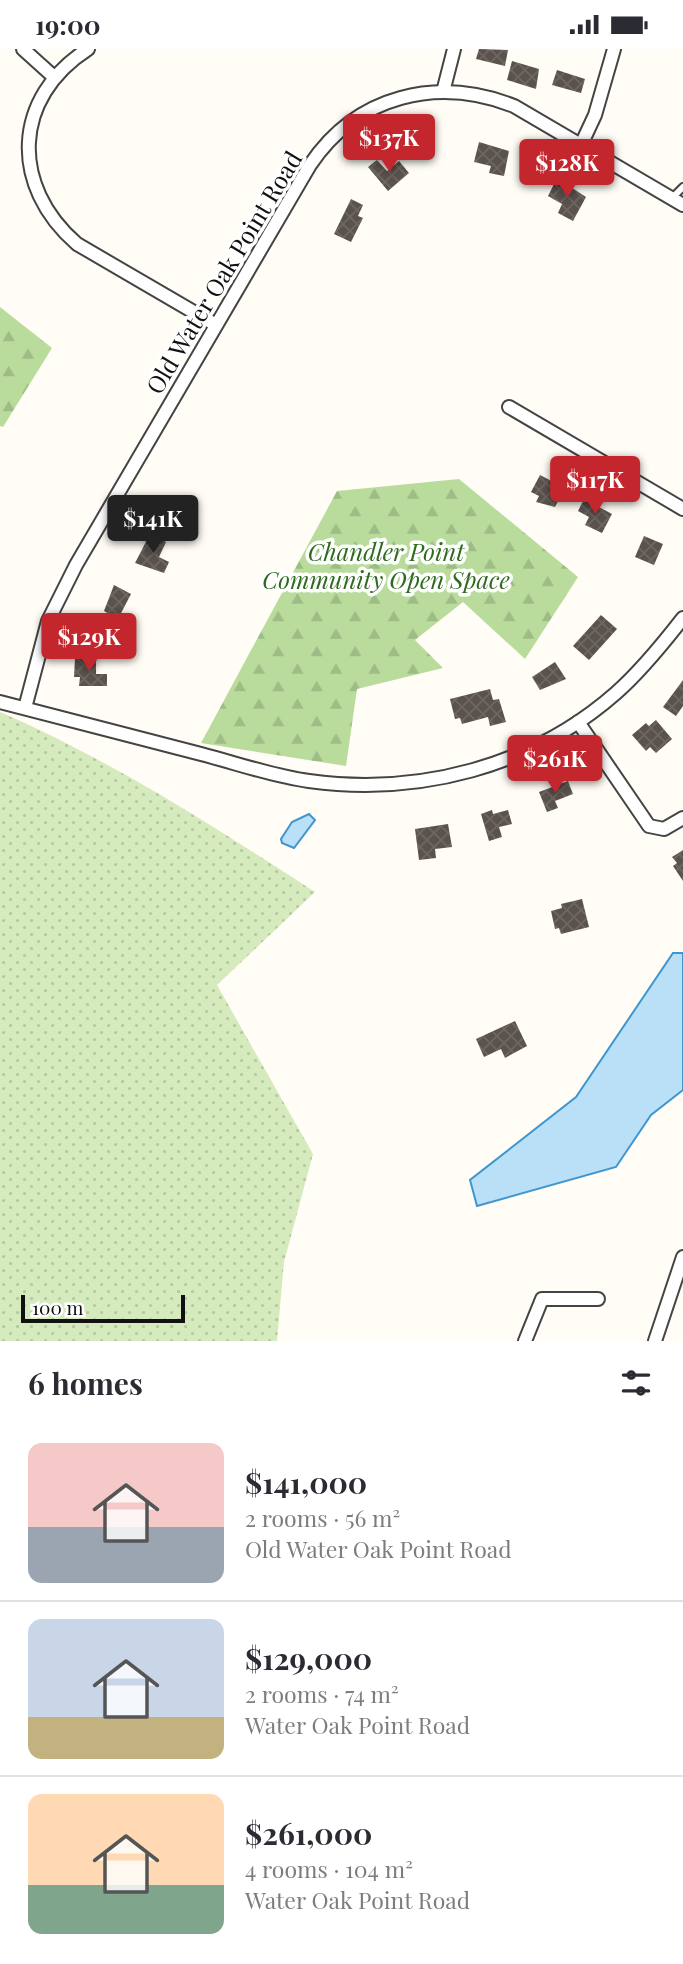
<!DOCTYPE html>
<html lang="en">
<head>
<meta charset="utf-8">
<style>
  :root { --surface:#fff; --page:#f2f2f3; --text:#2b2b33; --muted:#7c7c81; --line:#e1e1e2; --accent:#c4262e }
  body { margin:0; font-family:"Playfair Display",serif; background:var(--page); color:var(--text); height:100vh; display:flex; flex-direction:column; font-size:26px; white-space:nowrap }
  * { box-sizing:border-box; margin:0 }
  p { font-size:23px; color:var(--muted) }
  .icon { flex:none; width:38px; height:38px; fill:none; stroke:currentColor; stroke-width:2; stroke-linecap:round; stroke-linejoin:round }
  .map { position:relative; height:1292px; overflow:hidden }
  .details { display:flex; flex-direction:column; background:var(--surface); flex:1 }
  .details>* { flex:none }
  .scale { position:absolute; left:21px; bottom:18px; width:164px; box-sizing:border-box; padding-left:7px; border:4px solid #111; border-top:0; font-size:19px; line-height:24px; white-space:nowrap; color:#111; -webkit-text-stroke:5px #fff; paint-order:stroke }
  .price { position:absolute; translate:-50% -60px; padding:0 16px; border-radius:7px; background:var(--accent); color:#fff; font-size:23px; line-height:46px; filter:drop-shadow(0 2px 4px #0008) }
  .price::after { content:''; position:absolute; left:50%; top:42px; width:21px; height:16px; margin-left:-10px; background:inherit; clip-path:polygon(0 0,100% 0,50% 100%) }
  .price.active { background:#222; color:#fff }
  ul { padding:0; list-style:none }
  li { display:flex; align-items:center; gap:21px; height:175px; padding:0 28px }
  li+li { border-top:2px solid var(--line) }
  li span { display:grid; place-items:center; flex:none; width:196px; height:140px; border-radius:14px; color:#555 }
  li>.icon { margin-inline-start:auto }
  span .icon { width:84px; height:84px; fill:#fffc; stroke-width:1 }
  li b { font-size:30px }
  h2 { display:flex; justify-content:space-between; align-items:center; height:84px; padding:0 28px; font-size:30px }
  .status { display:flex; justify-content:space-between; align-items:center; height:49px; padding:0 35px; background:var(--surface); direction:ltr }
  .status svg { height:19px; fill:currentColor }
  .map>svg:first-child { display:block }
  .grass { fill:url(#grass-dots) }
  .forest { fill:url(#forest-firs) }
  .water { fill:#b9e0f7; stroke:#3f96cf; stroke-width:2 }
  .building { fill:url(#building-cross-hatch) }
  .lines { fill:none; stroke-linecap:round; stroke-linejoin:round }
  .service-casing { stroke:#444; stroke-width:10 }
  .minor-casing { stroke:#444; stroke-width:16 }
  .service { stroke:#fff; stroke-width:6 }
  .minor { stroke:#fff; stroke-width:12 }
  .labels { text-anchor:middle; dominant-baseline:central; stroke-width:7; stroke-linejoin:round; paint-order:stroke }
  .street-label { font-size:24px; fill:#111; stroke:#fff }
  .park-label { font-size:24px; font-style:italic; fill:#2f6b1f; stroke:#fff }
</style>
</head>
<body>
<div class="status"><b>19:00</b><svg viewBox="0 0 49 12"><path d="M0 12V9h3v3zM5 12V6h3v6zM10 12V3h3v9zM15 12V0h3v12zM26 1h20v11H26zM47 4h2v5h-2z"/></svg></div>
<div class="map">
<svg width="683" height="1292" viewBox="0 0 683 1292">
  <defs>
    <pattern id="grass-dots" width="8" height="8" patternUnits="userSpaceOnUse" patternTransform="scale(1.75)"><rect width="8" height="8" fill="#d5ebbd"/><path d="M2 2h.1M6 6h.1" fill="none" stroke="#b6c8a1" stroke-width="1.8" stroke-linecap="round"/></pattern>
    <pattern id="forest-firs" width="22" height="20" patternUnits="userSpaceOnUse" patternTransform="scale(1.75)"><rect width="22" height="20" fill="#b9dc9c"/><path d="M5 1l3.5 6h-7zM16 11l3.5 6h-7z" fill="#9ebc85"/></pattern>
    <pattern id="building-cross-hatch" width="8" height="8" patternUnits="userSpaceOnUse" patternTransform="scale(1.75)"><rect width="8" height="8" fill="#5a524d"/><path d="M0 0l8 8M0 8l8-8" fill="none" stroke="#6d6662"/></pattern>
  </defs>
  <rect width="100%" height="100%" fill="#fffdf5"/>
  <path class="grass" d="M0,663C111,711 213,777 315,843L217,936L313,1105L284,1213L277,1292H0Z"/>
  <g class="forest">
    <polygon points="0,258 52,299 3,378 0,377"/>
    <polygon points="459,430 578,528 525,610 463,553 415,591 443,619 357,640 346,717 201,694 337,442"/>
  </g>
  <g class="water">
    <polygon points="309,765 315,771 294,799 282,794 281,790 292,773"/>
    <polygon points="673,904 683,904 683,1041 651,1066 616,1118 477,1157 470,1131 576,1048"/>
  </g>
  <g class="building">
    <polygon points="479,0 508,1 505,17 476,10"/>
    <polygon points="512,12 539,20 536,40 507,31"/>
    <polygon points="557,21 585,30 581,44 552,36"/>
    <polygon points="479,93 509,102 504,127 489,124 491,117 474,113"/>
    <polygon points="377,111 387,122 399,112 409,124 388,142 368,118"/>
    <polygon points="557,129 586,148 573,172 558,164 562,155 548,147"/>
    <polygon points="351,150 363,156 358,167 363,169 351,193 334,185"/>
    <polygon points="540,426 565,439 555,458 536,453 539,447 531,443"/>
    <polygon points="584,450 612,465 602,484 585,476 589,468 578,462"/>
    <polygon points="150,485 166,493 159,508 169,513 164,524 135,514"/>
    <polygon points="644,487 663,495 654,516 635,508"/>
    <polygon points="114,536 131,545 118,570 104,562"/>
    <polygon points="601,566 617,580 589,611 573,597"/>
    <polygon points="75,609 96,609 96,625 107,625 107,637 79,637 80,628 74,628"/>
    <polygon points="555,613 566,630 540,641 532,628"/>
    <polygon points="683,631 683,657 676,667 663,658"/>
    <polygon points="490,640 493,651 499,650 506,673 490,677 488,668 462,675 460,669 455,670 450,650"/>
    <polygon points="656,671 672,690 656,704 650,698 646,702 632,686 646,674 649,677"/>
    <polygon points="568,732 573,745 555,752 558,759 547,763 539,743"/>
    <polygon points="492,761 493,765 508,761 512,775 499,778 502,788 489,792 481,765"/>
    <polygon points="448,775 452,798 435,800 436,809 419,811 415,780"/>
    <polygon points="683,801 683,832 673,817 677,814 672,808"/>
    <polygon points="582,850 589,878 561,885 559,879 555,880 551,862 562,859 561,855"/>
    <polygon points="515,972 527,997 505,1009 501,1000 484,1008 476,990"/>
  </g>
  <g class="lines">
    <defs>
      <polyline id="service" points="672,149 683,138"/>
      <g id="minor">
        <polyline points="23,0 54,28"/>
        <path d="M88,0C12,49 10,137 77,195L216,276"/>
        <polyline points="443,43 454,0"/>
        <polyline points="581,96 595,66 614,0"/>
        <polyline points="509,358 683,460"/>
        <path d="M0,653C67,670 134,688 201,705C236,714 272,727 309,732C418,747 532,718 616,644C641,622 662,596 683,569"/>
        <path d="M25,659L48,572L76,516L310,116C357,46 437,27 514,57L683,156"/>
        <polyline points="578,673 649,777 664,780 683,769"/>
        <polyline points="525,1292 542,1250 598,1250"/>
        <polyline points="655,1292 683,1208"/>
      </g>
    </defs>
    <use href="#service" class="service-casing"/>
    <use href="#minor" class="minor-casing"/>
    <use href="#service" class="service"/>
    <use href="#minor" class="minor"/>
  </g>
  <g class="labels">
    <g class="street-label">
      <text transform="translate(223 223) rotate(-59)">Old Water Oak Point Road</text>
    </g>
    <g class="park-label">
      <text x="386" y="502">Chandler Point<tspan x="386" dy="28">Community Open Space</tspan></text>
    </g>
  </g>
</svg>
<div class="scale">100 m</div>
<b class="price" style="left:389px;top:125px">$137K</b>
<b class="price" style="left:567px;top:150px">$128K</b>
<b class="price" style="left:595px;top:467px">$117K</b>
<b class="price active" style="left:153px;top:506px">$141K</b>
<b class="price" style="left:89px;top:624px">$129K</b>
<b class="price" style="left:555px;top:746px">$261K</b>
</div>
<section class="details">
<h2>6 homes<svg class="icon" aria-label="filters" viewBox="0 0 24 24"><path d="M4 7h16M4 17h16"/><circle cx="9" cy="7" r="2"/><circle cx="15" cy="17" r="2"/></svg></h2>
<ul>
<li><span style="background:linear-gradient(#f6c9c9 60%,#9aa5b1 0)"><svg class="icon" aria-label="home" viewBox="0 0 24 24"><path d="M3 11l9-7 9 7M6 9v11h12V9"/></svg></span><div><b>$141,000</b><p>2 rooms · 56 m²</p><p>Old Water Oak Point Road</p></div></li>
<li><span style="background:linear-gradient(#c9d6e8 70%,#c2b280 0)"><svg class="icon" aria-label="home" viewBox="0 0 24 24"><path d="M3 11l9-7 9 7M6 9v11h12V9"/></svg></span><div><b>$129,000</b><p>2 rooms · 74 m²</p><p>Water Oak Point Road</p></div></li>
<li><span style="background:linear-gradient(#ffd9b3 65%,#7fa58c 0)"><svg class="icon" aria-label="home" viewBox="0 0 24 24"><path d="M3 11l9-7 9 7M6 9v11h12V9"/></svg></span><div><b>$261,000</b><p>4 rooms · 104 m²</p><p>Water Oak Point Road</p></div></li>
</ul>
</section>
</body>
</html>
